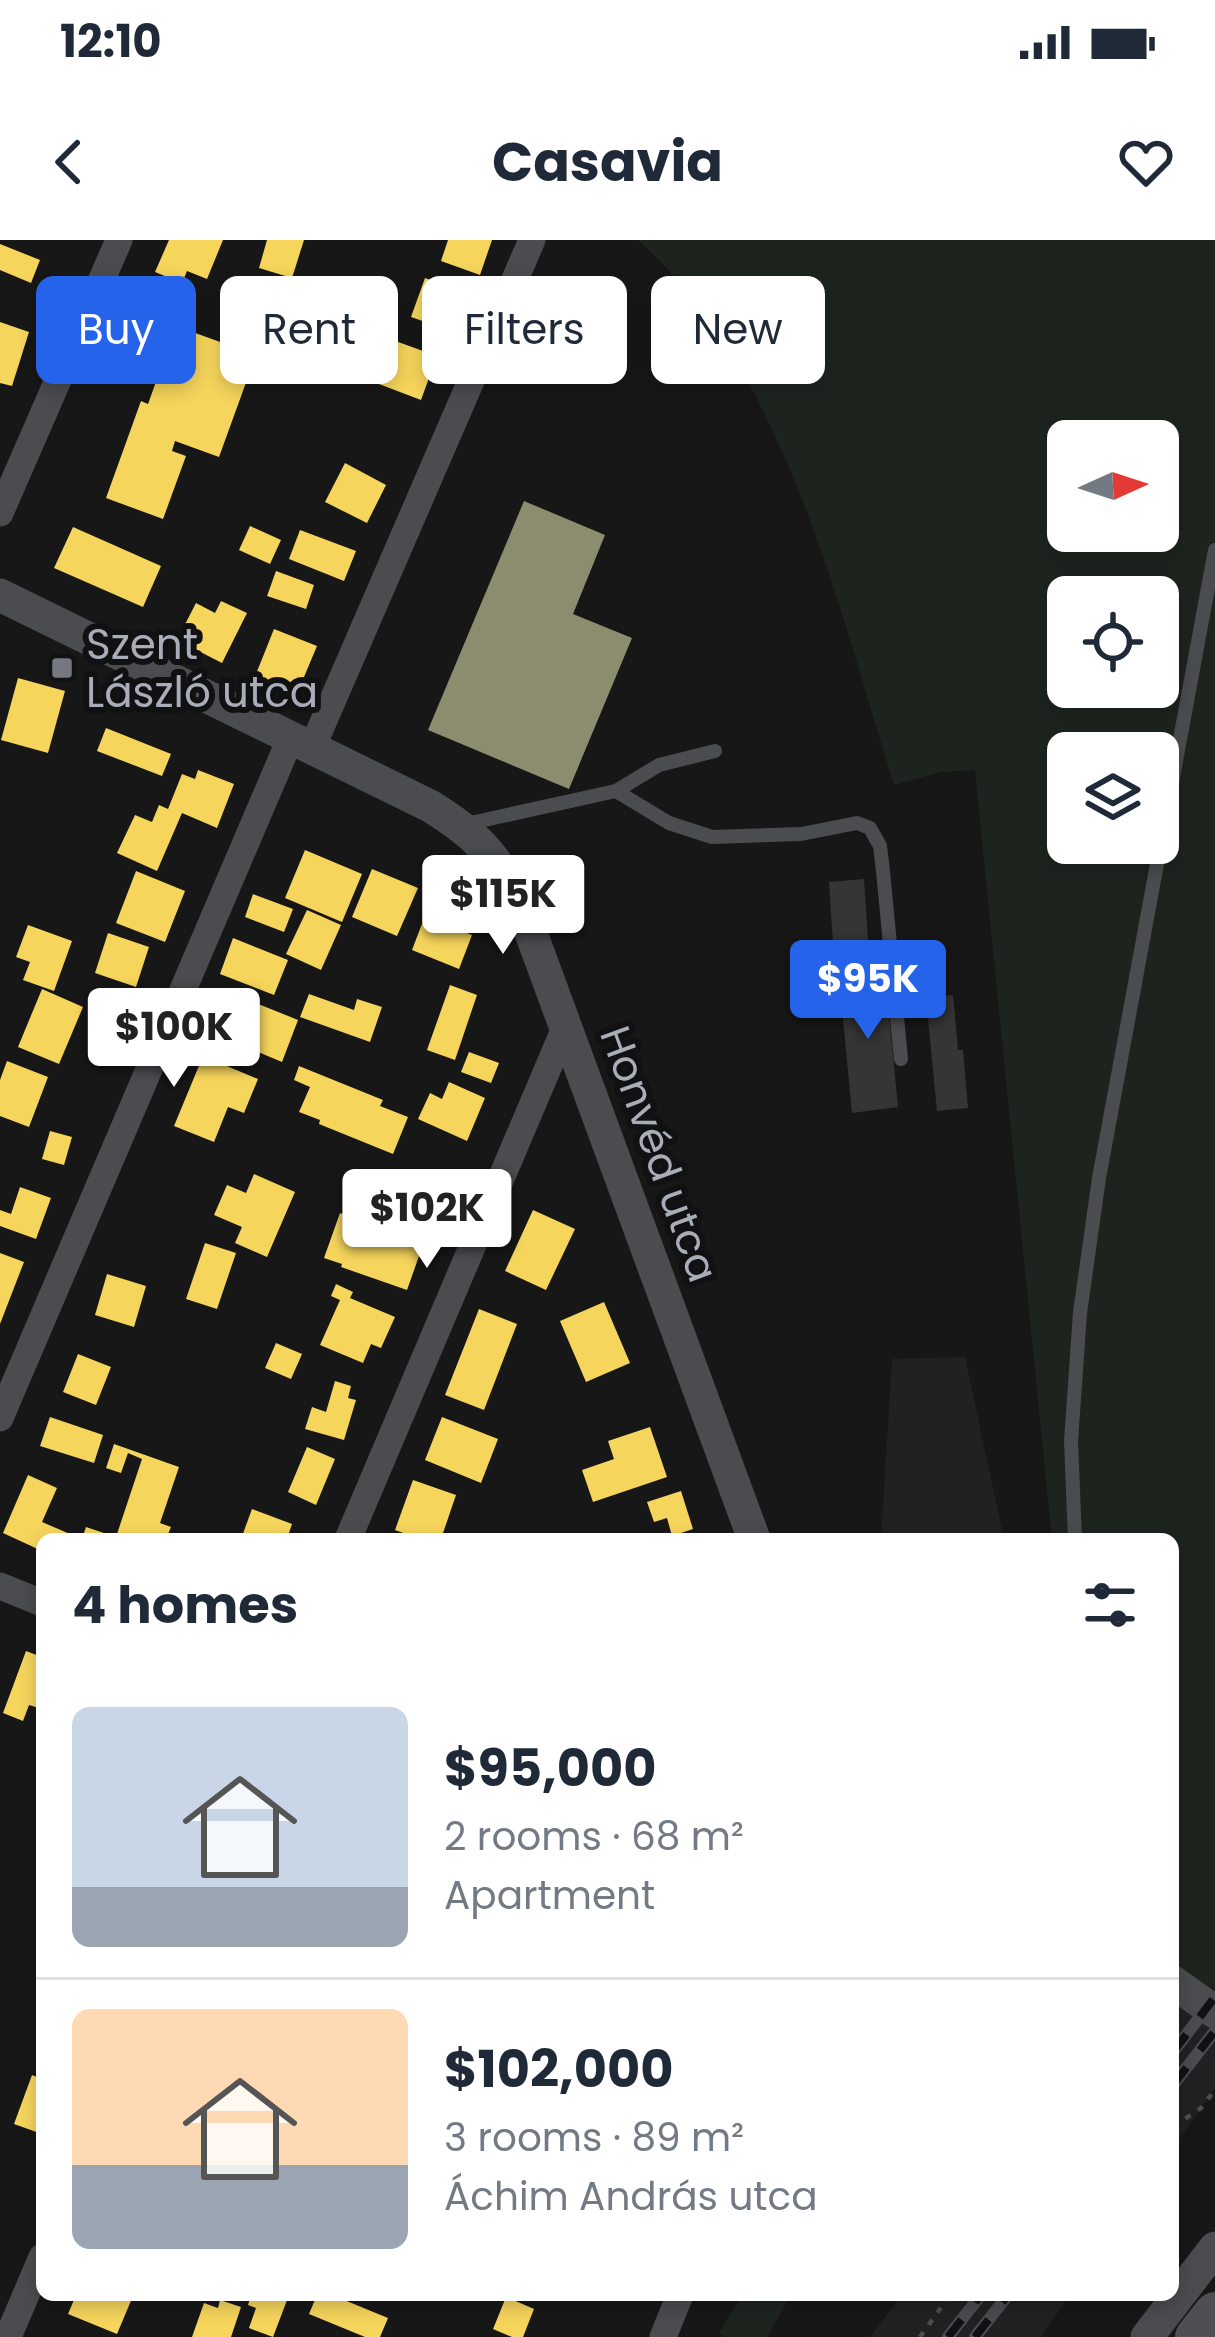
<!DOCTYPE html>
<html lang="en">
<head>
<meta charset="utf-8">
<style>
  :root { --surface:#fff; --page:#f6f6f7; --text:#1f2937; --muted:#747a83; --line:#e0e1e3; --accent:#2563eb }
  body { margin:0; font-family:Poppins,sans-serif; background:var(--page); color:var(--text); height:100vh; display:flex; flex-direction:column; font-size:45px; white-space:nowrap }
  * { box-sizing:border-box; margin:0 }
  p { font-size:39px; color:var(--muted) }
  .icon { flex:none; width:66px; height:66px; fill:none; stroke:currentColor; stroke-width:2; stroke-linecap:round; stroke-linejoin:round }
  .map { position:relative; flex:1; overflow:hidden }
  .details { position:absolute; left:36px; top:1293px; width:1143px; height:768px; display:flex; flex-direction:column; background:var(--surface); border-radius:18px; box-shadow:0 6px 18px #0003 }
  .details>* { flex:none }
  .hud { position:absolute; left:36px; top:36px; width:1143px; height:108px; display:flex; gap:24px }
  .needle { width:78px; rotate:87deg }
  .tools { position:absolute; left:1047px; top:180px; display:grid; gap:24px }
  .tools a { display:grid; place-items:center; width:132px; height:132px; border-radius:18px; background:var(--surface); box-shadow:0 6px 18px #0003; font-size:60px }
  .price { position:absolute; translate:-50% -102px; padding:0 27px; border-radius:12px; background:#fff; color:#222; font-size:39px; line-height:78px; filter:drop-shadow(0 3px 6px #0008) }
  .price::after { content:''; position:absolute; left:50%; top:72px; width:36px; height:27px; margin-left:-18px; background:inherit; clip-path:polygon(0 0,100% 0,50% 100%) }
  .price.active { background:var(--accent); color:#fff }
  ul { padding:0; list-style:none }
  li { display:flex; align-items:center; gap:36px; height:300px; padding:0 36px }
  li+li { border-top:3px solid var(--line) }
  li span { display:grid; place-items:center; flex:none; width:336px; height:240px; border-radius:18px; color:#555 }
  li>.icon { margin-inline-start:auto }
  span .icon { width:144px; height:144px; fill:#fffc; stroke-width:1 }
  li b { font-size:51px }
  h2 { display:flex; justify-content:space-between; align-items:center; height:144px; padding:0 36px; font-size:51px }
  .tag { padding:0 42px; border-radius:18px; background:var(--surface); box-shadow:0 6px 18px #0003; font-size:42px; line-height:108px }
  .tag.active { background:var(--accent); color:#fff }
  .status { display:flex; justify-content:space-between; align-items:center; height:84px; padding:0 60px; background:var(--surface); direction:ltr }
  .status svg { height:33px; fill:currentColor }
  header { display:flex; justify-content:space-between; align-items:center; height:156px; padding:0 36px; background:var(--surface); font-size:54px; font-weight:700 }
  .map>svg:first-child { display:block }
  .built { fill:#212123 }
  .green { fill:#1d241e; fill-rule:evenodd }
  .homes { fill:#f6d55c }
  .industry { fill:#8c8c6e }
  .building { fill:#353536 }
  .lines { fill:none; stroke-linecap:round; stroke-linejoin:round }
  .path { stroke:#4d4e52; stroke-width:4.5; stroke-dasharray:6 9; stroke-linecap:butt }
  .service { stroke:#4b4c50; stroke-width:14 }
  .minor { stroke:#4b4c50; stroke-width:27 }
  .tertiary { stroke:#4b4c50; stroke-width:33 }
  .primary { stroke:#4d4f52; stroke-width:42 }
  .rail-casing { stroke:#4b4c4f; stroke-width:12 }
  .rail { stroke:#111113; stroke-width:8; stroke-dasharray:22; stroke-linecap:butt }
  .poi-dot { fill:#757880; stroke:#111113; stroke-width:4.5 }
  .labels { text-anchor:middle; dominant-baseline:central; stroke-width:12; stroke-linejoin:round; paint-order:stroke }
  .poi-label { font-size:42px; fill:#a8adb8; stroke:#111113; text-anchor:start }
  .street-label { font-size:42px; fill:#a8adb8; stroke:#111113 }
</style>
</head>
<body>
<div class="status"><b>12:10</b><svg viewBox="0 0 49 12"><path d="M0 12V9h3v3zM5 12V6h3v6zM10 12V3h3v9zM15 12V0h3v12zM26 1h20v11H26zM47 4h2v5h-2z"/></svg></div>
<header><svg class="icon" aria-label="back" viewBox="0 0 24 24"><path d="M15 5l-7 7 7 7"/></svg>Casavia<svg class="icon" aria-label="heart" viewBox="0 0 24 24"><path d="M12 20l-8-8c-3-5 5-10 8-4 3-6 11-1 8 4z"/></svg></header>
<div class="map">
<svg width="1215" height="2097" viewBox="0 0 1215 2097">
  <rect width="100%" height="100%" fill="#171717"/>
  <g class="built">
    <polygon points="965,1117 1004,1299 881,1299 892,1119"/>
    <polygon points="1215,1742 1215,1848 1173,1908 1173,1743 1201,1762"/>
    <polygon points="902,2055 1070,2055 1041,2097 870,2097"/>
  </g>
  <g class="green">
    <path d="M638,0H1215V1742L1201,1762L1173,1742V1299H1052L975,530L941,532L894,545C837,363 785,131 638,0ZM1068,201H1158V291H1068ZM1068,357H1158V447H1068ZM1068,513H1158V603H1068Z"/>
    <polygon points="742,2055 791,2055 767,2097 726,2097 719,2093"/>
  </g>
  <g class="homes">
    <polygon points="169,0 223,0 207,39 187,31 182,43 155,32"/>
    <polygon points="267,0 304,0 292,38 259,28"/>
    <polygon points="448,0 492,0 480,35 441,21"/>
    <polygon points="0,4 40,20 31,43 0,30"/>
    <polygon points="425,38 467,53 454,92 411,77"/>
    <polygon points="0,82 29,92 12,146 0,143"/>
    <polygon points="176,86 256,115 219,217 175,201 172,211 186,216 163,279 106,258 141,161 148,164"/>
    <polygon points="387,98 437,116 421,160 371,141"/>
    <polygon points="345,223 386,245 367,283 325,262"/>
    <polygon points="250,286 281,300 270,324 239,310"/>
    <polygon points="73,287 161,326 143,367 54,328"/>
    <polygon points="300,290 356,311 344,341 289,319"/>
    <polygon points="276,331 314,345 306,369 267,356"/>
    <polygon points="221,361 247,373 222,423 177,400 196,363 215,373"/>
    <polygon points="274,389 317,406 296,456 254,439"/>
    <polygon points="18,438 65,451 48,513 1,500"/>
    <polygon points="106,488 171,514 162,536 97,511"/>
    <polygon points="198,530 234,544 217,588 182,573 157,631 117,613 135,575 152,582 159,565 168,569 182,534 195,539"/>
    <polygon points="305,610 362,634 342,682 285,658"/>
    <polygon points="372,629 418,648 397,696 352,677"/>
    <polygon points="136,631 185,651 165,702 116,683"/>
    <polygon points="253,654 293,669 284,692 245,677"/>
    <polygon points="307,670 341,685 321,730 286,714"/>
    <polygon points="425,676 472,695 459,729 412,710"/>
    <polygon points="28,685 72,701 54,751 23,740 30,722 16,717"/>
    <polygon points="108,693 149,707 136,747 95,733"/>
    <polygon points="233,698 288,720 274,755 220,734"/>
    <polygon points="450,745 477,755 455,820 427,810"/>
    <polygon points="42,749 83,767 59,824 18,807"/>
    <polygon points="234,754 298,780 282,822 217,795"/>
    <polygon points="309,754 354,770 357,759 382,767 370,802 300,777"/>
    <polygon points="469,812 499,823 491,843 461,832"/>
    <polygon points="203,816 258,839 244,873 228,867 214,902 174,886"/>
    <polygon points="7,821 48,837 29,887 0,876 0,840"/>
    <polygon points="299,826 383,860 380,866 408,877 393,914 319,884 320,880 299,872 310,847 294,840"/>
    <polygon points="449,842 485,858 467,901 418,879 430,853 442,859"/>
    <polygon points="50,891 72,897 64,925 42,919"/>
    <polygon points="254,934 295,952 267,1017 235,1003 242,987 214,975 227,945 246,953"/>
    <polygon points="20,947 51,958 36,999 0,986 0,970 11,974"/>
    <polygon points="533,970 575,989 546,1050 505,1031"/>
    <polygon points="340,973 424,1002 407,1050 341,1027 342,1024 324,1018"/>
    <polygon points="205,1003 236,1013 217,1069 186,1059"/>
    <polygon points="0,1013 24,1022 0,1084"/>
    <polygon points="107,1034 146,1046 134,1087 95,1075"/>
    <polygon points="336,1044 353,1052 350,1058 395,1077 381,1108 371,1104 363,1123 320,1105 340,1060 331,1056"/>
    <polygon points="604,1062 630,1123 586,1142 560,1081"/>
    <polygon points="479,1069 517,1084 484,1170 445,1155"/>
    <polygon points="276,1103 302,1114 291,1139 265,1128"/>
    <polygon points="78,1114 111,1127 96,1165 63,1152"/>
    <polygon points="335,1141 351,1146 348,1158 356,1160 344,1200 305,1189 312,1167 326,1172"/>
    <polygon points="50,1177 103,1195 94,1223 40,1206"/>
    <polygon points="442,1177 498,1199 481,1243 425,1220"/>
    <polygon points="650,1187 667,1237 593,1262 582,1230 614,1219 608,1201"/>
    <polygon points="114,1204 179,1227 160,1283 171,1287 166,1299 82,1299 86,1287 116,1297 142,1219 128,1213 121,1233 106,1228"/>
    <polygon points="307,1207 335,1219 316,1265 288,1252"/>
    <polygon points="28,1235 57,1248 42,1282 70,1294 68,1299 42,1299 42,1311 3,1293"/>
    <polygon points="413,1240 456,1255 441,1299 420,1299 395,1290"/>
    <polygon points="681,1251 693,1289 672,1296 667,1278 654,1282 647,1262"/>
    <polygon points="252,1269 292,1284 287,1299 241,1299"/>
    <polygon points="26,1411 42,1417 42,1469 29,1465 23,1481 3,1473"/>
    <polygon points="32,1835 42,1839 42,1894 14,1884"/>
    <polygon points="76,2055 130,2055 133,2056 117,2094 68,2074"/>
    <polygon points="251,2055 289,2055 273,2097 249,2088 256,2068 248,2065"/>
    <polygon points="317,2055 332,2055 388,2078 380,2097 365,2097 309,2074"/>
    <polygon points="506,2057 534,2069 523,2097 512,2097 493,2089"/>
    <polygon points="220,2060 241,2067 231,2097 192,2097 204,2063 218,2068"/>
  </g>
  <polygon class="industry" points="524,261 605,295 573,374 632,398 569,549 428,490"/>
  <g class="building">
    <polygon points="864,639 869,715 834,718 829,642"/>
    <polygon points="885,732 898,867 852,873 839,737"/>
    <polygon points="953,755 958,810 963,810 968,868 937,871 926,758"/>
  </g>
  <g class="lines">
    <g class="path">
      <polyline points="1173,1887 1201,1868 1215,1850"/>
      <polyline points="920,2097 950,2055"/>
    </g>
    <g class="service">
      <polyline points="616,551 669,583 712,597 801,594 857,583 870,588 880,606 883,631 901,819"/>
      <polyline points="466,584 616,551 659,525 715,511"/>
      <polyline points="1075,1299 1071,1201 1080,1073 1099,938 1215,310"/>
    </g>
    <g class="minor">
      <polyline points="0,273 119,0"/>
      <polyline points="312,508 532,0"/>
      <polyline points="0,1178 291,497"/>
      <polyline points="348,1299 565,788"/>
      <polyline points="0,1346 42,1363"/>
      <polyline points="8,2097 42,2017"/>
      <polyline points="663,2097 680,2055"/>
    </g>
    <g class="tertiary">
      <path d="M0,355L430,566C474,593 491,611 517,655L754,1299"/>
      <polyline points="1173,1742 1215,1772"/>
      <polyline points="1147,2097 1215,2008"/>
    </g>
    <polyline class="primary" points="1196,2097 1215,2073"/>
    <defs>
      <g id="rail">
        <polyline points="1173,1812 1215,1757"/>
        <polyline points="1173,1845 1215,1791"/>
        <polyline points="948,2097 981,2055"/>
        <polyline points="975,2097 1008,2055"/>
      </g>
    </defs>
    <use href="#rail" class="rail-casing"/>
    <use href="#rail" class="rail"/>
  </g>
  <rect class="poi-dot" x="50" y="416" width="24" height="24" rx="6"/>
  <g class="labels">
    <g class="poi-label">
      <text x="86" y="404">Szent<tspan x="86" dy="48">László utca</tspan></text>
    </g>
    <g class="street-label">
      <text transform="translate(659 914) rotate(70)">Honvéd utca</text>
    </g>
  </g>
</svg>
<div class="tools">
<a><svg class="needle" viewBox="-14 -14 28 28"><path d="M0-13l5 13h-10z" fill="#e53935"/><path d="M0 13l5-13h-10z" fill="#747a83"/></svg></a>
<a><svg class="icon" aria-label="locate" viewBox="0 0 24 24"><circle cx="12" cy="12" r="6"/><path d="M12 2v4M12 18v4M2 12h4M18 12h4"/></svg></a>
<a><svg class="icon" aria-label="layers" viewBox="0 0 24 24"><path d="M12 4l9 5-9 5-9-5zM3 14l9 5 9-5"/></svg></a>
</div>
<b class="price" style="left:503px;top:717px">$115K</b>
<b class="price active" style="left:868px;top:802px">$95K</b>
<b class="price" style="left:174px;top:850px">$100K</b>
<b class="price" style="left:427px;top:1031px">$102K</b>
<div class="hud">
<a class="tag active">Buy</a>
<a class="tag">Rent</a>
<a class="tag">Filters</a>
<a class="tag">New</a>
</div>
<section class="details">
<h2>4 homes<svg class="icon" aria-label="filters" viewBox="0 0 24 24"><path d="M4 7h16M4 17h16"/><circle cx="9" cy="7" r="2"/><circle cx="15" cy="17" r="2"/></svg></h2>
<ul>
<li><span style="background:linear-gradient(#c9d6e8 75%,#9aa5b1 0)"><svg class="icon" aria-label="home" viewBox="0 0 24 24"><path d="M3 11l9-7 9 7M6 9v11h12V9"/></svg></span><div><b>$95,000</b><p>2 rooms · 68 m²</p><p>Apartment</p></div></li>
<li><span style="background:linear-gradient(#ffd9b3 65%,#9aa5b1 0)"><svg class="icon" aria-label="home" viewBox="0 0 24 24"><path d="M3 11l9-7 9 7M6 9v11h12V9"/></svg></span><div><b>$102,000</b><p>3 rooms · 89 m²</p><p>Áchim András utca</p></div></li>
</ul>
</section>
</div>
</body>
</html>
